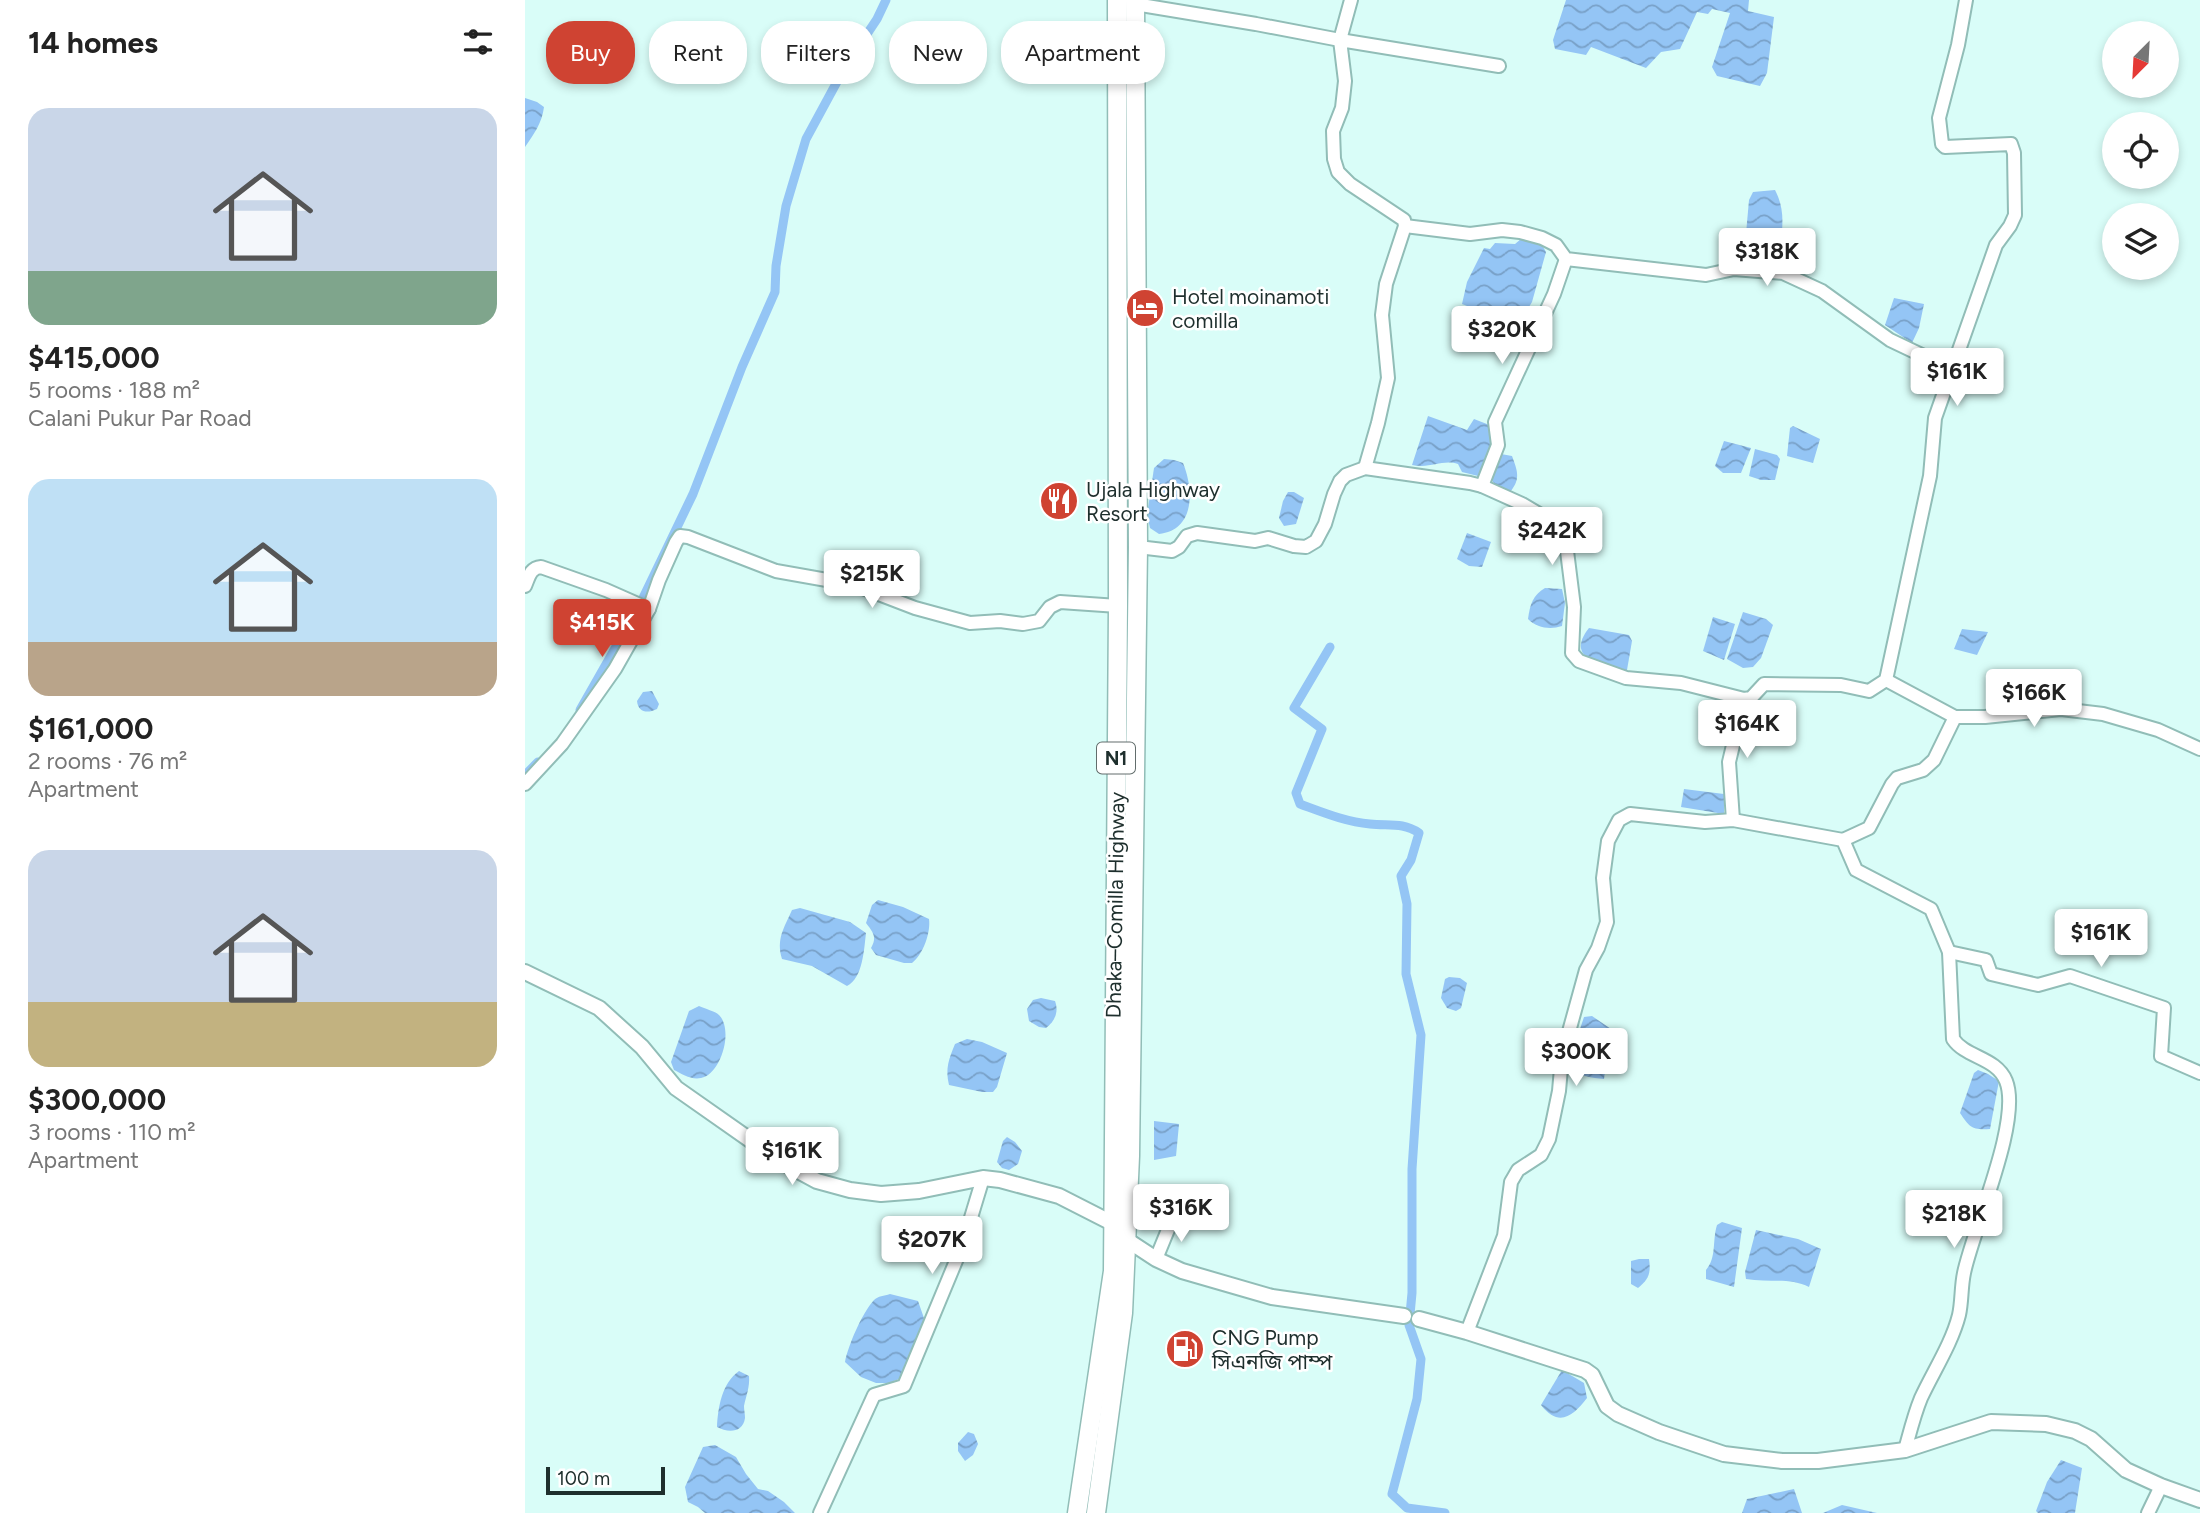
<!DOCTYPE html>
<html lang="en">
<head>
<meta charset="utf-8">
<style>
  :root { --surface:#fff; --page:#f6f6f6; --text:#222; --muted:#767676; --accent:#cf4332 }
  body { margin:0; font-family:Figtree,"Noto Sans Bengali",sans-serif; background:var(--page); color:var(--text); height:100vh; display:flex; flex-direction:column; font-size:26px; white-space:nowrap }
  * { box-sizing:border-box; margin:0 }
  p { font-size:23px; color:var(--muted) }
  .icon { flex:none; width:38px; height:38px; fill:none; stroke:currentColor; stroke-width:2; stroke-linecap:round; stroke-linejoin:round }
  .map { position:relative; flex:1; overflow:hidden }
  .panel { display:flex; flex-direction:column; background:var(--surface); width:525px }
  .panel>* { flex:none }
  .guide { position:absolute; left:21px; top:21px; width:665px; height:63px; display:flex; gap:14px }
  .needle { width:46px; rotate:204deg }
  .buttons { position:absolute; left:1577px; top:21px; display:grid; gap:14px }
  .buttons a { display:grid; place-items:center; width:77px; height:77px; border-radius:50%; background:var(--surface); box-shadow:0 4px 10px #0003; font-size:35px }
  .scale { position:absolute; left:21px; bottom:18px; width:119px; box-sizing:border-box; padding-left:7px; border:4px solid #1e2f2d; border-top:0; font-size:19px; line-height:24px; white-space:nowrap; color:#1e2f2d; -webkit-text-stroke:5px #fff; paint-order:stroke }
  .price { position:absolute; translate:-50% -60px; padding:0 16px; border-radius:7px; background:#fff; color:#222; font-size:23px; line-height:46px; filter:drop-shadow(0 2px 4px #0008) }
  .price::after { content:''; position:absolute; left:50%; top:42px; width:21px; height:16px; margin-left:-10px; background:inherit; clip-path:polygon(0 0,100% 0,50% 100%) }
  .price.current { background:var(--accent); color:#fff }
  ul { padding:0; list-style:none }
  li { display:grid; align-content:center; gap:14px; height:371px; padding:0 28px }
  li span { display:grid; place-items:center; height:217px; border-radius:21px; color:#555 }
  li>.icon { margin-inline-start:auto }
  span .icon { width:126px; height:126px; fill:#fffc; stroke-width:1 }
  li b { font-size:30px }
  h2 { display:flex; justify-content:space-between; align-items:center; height:84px; padding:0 28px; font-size:30px }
  .chip { padding:0 24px; border-radius:28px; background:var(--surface); box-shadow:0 4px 10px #0003; font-size:24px; line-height:63px }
  .chip.current { background:var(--accent); color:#fff }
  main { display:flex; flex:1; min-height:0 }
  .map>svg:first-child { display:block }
  .water { fill:url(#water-waves) }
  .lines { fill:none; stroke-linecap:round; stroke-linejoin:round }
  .canal { stroke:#94c5f5; stroke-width:9 }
  .minor-casing { stroke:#91bdb7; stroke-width:16 }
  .major-casing { stroke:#91bdb7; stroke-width:18 }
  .highway-casing { stroke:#91bdb7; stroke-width:21 }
  .minor { stroke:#fff; stroke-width:12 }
  .major { stroke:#fff; stroke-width:14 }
  .highway { stroke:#fff; stroke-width:18 }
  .labels { text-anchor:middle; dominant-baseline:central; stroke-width:5; stroke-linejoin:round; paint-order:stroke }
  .shield { fill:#fff; stroke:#626d6c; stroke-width:2 }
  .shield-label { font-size:19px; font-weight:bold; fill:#1e2f2d }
  .poi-label { font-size:21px; fill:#1e2f2d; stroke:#fff; text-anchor:start }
  .street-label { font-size:21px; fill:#1e2f2d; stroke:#fff }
</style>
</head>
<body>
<main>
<section class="panel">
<h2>14 homes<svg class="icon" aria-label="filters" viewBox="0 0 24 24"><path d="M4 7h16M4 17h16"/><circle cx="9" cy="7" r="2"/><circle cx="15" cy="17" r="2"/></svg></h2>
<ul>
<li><span style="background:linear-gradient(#c9d6e8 75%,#7fa58c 0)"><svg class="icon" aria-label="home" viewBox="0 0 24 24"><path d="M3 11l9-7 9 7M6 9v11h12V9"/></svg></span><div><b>$415,000</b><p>5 rooms · 188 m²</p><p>Calani Pukur Par Road</p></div></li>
<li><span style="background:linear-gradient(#bfe0f5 75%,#b9a48a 0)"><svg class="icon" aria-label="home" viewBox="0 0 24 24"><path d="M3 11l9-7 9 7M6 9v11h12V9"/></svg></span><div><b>$161,000</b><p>2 rooms · 76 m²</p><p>Apartment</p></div></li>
<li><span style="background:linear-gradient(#c9d6e8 70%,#c2b280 0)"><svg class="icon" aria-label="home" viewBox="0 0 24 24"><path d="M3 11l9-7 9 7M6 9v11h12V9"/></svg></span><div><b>$300,000</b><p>3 rooms · 110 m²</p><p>Apartment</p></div></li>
</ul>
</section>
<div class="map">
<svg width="1675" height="1513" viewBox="0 0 1675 1513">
  <defs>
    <pattern id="water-waves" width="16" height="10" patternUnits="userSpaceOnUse" patternTransform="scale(1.75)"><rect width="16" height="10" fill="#94c5f5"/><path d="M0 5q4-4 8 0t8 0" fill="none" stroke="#78a0c7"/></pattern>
  </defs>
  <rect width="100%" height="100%" fill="#d9fdf8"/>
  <g class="water">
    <polygon points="1041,0 1224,0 1223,11 1249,17 1242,73 1235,86 1192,76 1187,67 1205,13 1187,9 1183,14 1172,12 1155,49 1136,52 1121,68 1066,47 1061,55 1030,49 1028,40"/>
    <path d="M0,98L12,102L19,107C17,123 9,134 0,147Z"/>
    <path d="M1250,190C1260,209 1258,227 1255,248L1226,249L1220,245L1224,200L1228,192Z"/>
    <polygon points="996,239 1017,245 1021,252 1007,302 994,323 975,319 937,304 942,282 959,248 965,249 970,243 990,244"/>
    <polygon points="1369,298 1399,304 1394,328 1387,343 1360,325"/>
    <path d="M903,416L942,430L949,419L967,426V454L957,477L937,472L933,464C917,459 906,469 887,465Z"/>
    <polygon points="1268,426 1295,439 1288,463 1262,456 1265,428"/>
    <polygon points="1199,441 1226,448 1216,473 1198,473 1190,466"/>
    <polygon points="1230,449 1252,455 1255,459 1250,480 1236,480 1224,476"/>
    <path d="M976,454L987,456C992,470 996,478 986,491L978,492L968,482L965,477Z"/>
    <path d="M639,459L649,460L658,463C669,490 670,530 634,534L625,528L622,515L629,468Z"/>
    <polygon points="763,492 769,492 779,498 771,524 759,526 754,518 758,501"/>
    <polygon points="942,533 966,542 957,567 944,566 932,559"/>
    <path d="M1020,588L1037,589L1040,603L1037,626C1025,630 1012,628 1003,619C1005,604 1008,595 1020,588Z"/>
    <polygon points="1218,612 1241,619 1248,625 1236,658 1228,667 1218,668 1202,659"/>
    <polygon points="1188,617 1210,624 1199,660 1178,651"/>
    <path d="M1064,628L1104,635L1107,641L1102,670C1077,667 1039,659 1064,628Z"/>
    <polygon points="1437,629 1463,632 1452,655 1429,649"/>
    <path d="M127,691L134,704L132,709C122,714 113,712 112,701L118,692Z"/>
    <polygon points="1159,789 1199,794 1199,814 1156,807"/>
    <path d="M353,900L378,907L404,919C406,932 398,955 387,963H379L351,955L346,948C353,937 347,931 341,923L347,905Z"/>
    <path d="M275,908L325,922L341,933C339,949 338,978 322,986L287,966L257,959C251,939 259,928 267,910Z"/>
    <polygon points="924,977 935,978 942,983 936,1008 931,1011 922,1008 916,998 920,979"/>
    <path d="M516,998L530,1001C534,1012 530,1021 521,1028L514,1027L504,1021L502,1009L508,1000Z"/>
    <path d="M174,1006C180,1009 190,1011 194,1015C209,1030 196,1074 176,1078C166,1080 157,1074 149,1070L146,1062L164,1011Z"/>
    <path d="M1067,1016L1086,1029L1079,1079C1067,1078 1054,1076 1045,1068L1048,1050L1059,1017Z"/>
    <path d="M442,1039L457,1042L482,1053L472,1087L468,1092H457L424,1085C420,1068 424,1059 430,1044Z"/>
    <path d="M1453,1070L1463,1074L1474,1081L1465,1129C1447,1130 1445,1128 1435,1113L1449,1073Z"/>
    <polygon points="629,1121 654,1124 651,1156 629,1160"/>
    <polygon points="482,1137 490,1142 497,1151 493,1164 484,1170 477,1168 472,1162 478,1141"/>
    <path d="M1197,1222L1217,1228L1209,1287L1181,1279V1270C1192,1257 1187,1241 1192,1225Z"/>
    <path d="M1231,1230L1273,1239L1296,1249L1284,1287C1265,1277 1242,1283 1221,1279L1220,1272Z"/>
    <path d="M1114,1259H1124C1126,1273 1124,1279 1113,1288L1106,1284V1261Z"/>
    <path d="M365,1294L393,1301L400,1321L379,1373L374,1379L364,1383H351L336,1377L320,1362C323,1346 337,1313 349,1300C353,1296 359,1296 365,1294Z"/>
    <path d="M1037,1370L1059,1383L1062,1398C1048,1416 1034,1428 1016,1405Z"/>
    <path d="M214,1371L224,1376C225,1387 221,1396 219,1406C219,1410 220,1414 220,1418C218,1433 203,1433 192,1427C193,1407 197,1383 214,1371Z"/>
    <polygon points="443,1432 449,1434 453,1444 448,1455 440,1461 433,1451 433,1443"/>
    <polygon points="190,1445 211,1457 221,1474 233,1489 243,1491 259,1502 270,1513 180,1513 173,1507 163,1502 160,1487 178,1447"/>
    <polygon points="1536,1460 1557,1468 1550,1513 1513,1513 1511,1511 1522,1482"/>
    <polygon points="1269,1489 1277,1513 1217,1513 1222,1499"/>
    <polygon points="1317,1505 1352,1513 1298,1513"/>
  </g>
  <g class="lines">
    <g class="canal">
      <polyline points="118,598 168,494 217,367 250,292 251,266 261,206 281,139 320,67 352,19 361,0"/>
      <path d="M805,647L769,708L797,729L771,793L775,804C797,812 821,822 845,824C864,826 878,822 894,833L886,860L876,876L882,904L881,974L896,1035L887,1169V1293L884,1325L896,1359L892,1399L867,1494L882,1508L920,1513"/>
      <polyline points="55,710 113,608"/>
      <polyline points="0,775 13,762"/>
    </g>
    <defs>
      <g id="minor">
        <polyline points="610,4 731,24 815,40 826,0"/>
        <polyline points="880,226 945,234 977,230 995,232 1017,238 1031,245 1041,259 1181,275 1209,269 1258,273 1297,291 1365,340 1428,370"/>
        <polyline points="840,468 853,423 863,378 857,315 861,284 880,226 879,220 825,184 813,172 809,159 808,131 817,108 820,81 815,40 974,66"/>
        <polyline points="957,486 973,445 970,422 1029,294 1041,259"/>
        <polyline points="613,547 647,551 654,547 662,536 672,533 730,541 743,538 769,546 781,547 791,541 800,524 809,494 815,481 821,475 840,468 945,483 957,486 997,504 1031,524 1041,543 1049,607 1047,653 1054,661 1101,678 1156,683 1219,699 1226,698 1239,684 1316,685 1344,691 1361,680 1405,476 1410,418 1471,245 1485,226 1490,215 1489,153 1486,144 1420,147 1417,144 1414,118 1433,45 1441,0"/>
        <path d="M0,586C4,577 5,568 16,567L81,590L124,609L90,669L37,744L0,784"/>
        <polyline points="124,609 134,580 151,542 155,536 163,537 251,571 330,585 390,608 445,623 475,621 498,624 514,621 525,607 535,602 593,606"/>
        <polyline points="1361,680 1430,717 1460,717 1536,709 1578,714 1633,730 1675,749"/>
        <polyline points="1208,820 1204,762 1219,699"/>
        <polyline points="1318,840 1344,828 1367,784 1372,778 1398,770 1409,760 1430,717"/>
        <polyline points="1424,952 1461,960 1466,974 1513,985 1545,976 1639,1008 1636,1056 1675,1073"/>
        <polyline points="631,1259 649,1215"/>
        <path d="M942,1332L979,1236L986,1182L993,1170L1016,1155L1024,1139L1034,1091L1037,1057L1061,970L1073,948L1082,922L1078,878L1083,841L1094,820L1105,814L1180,822L1208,820L1318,840L1331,870L1406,909L1424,952L1428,1039C1441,1058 1471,1057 1481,1081C1497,1121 1448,1229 1439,1273C1436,1287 1437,1302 1434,1315C1427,1343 1408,1372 1396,1398C1389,1415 1385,1432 1380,1450"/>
        <polyline points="295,1513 349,1395 379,1386 438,1244 458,1178"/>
        <polyline points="1623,1513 1636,1486"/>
      </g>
      <g id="major">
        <polyline points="0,972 74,1008 117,1047 151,1088 255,1161 292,1181 325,1190 356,1194 394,1191 458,1178 475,1180 534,1196 587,1223 602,1240 631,1259 657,1271 747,1297 879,1316"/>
        <polyline points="894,1319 942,1332 1060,1370 1067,1375 1082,1406 1093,1414 1134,1432 1199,1454 1257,1461 1293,1461 1380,1450 1466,1422 1521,1424 1550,1431 1566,1439 1601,1470 1636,1486 1675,1500"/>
      </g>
      <g id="highway">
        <polyline points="552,1513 588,1271 593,606 592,0"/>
        <polyline points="571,1513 598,1313 605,1156 613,547 610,0"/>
      </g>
    </defs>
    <use href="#minor" class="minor-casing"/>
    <use href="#major" class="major-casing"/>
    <use href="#highway" class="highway-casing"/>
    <use href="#minor" class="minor"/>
    <use href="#major" class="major"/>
    <use href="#highway" class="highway"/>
  </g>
  <defs>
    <symbol id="hotel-disc" viewBox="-11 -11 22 22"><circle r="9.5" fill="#cf4332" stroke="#fff"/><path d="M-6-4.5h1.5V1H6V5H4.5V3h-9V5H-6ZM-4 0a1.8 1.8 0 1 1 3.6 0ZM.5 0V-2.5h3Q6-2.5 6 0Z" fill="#fff"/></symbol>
    <symbol id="restaurant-disc" viewBox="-11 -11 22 22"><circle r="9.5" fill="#cf4332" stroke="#fff"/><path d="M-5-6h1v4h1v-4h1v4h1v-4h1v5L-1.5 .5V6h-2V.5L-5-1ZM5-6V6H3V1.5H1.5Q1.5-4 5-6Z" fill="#fff"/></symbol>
    <symbol id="fuel-disc" viewBox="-11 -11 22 22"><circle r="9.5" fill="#cf4332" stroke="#fff"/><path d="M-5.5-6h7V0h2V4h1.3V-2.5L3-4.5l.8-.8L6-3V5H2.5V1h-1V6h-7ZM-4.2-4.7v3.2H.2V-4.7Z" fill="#fff"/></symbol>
  </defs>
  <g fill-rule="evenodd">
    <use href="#hotel-disc" x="598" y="286" width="44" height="44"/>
    <use href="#restaurant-disc" x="512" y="479" width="44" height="44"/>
    <use href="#fuel-disc" x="638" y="1327" width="44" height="44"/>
  </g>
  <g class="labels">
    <rect class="shield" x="572" y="742.5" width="38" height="31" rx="5"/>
    <g class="shield-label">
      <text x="591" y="758">N1</text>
    </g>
    <g class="poi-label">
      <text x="647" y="296">Hotel moinamoti<tspan x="647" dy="24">comilla</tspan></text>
      <text x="561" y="489">Ujala Highway<tspan x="561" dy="24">Resort</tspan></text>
      <text x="687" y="1337">CNG Pump<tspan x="687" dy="24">সিএনজি পাম্প</tspan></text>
    </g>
    <g class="street-label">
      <text transform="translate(590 905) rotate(-89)">Dhaka–Comilla Highway</text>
    </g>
  </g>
</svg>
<div class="buttons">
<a><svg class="needle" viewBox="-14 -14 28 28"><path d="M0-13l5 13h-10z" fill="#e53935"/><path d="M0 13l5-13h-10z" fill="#767676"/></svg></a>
<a><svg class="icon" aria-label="locate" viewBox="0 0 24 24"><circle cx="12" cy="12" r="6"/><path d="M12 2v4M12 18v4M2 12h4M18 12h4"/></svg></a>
<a><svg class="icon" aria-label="layers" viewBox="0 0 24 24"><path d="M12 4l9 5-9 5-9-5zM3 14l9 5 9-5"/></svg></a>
</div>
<div class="scale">100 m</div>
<b class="price" style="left:1242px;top:288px">$318K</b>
<b class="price" style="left:977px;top:366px">$320K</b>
<b class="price" style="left:1432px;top:408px">$161K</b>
<b class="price" style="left:1027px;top:567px">$242K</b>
<b class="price" style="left:347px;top:610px">$215K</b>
<b class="price current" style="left:77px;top:659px">$415K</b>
<b class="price" style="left:1509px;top:729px">$166K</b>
<b class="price" style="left:1222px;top:760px">$164K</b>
<b class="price" style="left:1576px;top:969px">$161K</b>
<b class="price" style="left:1051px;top:1088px">$300K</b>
<b class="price" style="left:267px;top:1187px">$161K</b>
<b class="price" style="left:656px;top:1244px">$316K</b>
<b class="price" style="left:1429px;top:1250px">$218K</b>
<b class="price" style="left:407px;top:1276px">$207K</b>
<div class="guide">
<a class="chip current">Buy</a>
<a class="chip">Rent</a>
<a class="chip">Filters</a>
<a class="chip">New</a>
<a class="chip">Apartment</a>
</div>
</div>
</main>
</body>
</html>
